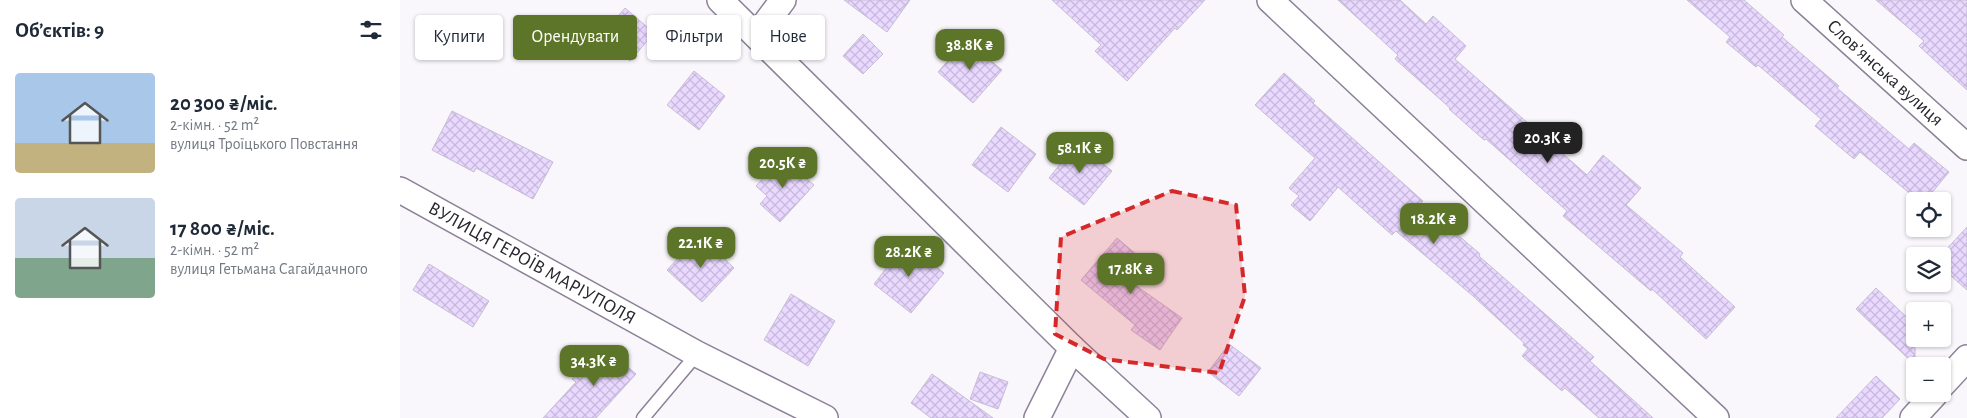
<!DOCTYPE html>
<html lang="uk">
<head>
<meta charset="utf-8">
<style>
  :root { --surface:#fff; --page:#f6f6f7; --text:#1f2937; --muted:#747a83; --accent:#5d7528 }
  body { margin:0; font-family:"Alegreya Sans",sans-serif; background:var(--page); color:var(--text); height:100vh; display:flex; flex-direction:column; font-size:19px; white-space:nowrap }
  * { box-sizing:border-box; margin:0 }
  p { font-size:16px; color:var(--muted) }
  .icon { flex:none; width:28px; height:28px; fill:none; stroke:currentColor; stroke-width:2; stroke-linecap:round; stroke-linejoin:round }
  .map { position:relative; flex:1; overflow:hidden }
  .sheet { display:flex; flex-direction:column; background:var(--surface); width:400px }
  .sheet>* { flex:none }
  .guide { position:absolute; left:15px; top:15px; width:475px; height:45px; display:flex; gap:10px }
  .controls { position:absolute; left:1506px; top:192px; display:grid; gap:10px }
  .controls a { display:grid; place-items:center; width:45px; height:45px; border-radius:5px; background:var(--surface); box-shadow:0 1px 4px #0004; font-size:25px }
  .price { position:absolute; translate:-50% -42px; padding:0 11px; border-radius:10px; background:var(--accent); color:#fff; font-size:16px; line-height:32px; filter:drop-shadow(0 1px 2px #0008) }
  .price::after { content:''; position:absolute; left:50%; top:30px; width:15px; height:11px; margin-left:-8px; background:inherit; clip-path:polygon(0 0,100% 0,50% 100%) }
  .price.on { background:#222; color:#fff }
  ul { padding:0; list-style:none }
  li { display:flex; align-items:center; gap:15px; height:125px; padding:0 15px }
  li span { display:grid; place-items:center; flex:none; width:140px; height:100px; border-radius:5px; color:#555 }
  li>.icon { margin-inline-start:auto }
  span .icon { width:60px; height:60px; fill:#fffc; stroke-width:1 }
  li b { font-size:21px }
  h2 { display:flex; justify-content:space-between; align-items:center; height:60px; padding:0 15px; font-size:21px }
  .chip { padding:0 18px; border-radius:5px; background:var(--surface); box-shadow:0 1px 4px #0004; font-size:18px; line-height:45px }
  .chip.on { background:var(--accent); color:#fff }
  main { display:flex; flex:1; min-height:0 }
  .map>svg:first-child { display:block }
  .building { fill:url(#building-cross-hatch); stroke:#c7bdd5 }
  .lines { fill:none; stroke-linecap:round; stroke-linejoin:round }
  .lane-casing { stroke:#8b8298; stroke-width:15 }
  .street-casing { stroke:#8b8298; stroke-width:28 }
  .lane { stroke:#fff; stroke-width:12 }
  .street { stroke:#fff; stroke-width:25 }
  .marked { fill:#d62828; fill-opacity:0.2; stroke:#d62828; stroke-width:4; stroke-dasharray:10 6; stroke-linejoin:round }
  .labels { text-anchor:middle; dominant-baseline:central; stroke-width:4; stroke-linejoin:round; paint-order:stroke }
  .street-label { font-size:19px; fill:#2a262f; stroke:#fff }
</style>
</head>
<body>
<main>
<section class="sheet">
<h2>Об’єктів: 9<svg class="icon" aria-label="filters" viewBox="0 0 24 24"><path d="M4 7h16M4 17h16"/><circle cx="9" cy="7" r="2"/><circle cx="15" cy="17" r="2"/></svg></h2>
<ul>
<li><span style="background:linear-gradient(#a9c7e8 70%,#c2b280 0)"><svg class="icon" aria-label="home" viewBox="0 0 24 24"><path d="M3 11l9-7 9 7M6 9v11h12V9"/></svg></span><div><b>20 300 ₴/міс.</b><p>2-кімн. · 52 m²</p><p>вулиця Троїцького Повстання</p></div></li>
<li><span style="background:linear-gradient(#c9d6e8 60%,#7fa58c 0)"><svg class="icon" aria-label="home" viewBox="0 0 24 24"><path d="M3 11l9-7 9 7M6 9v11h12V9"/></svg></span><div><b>17 800 ₴/міс.</b><p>2-кімн. · 52 m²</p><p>вулиця Гетьмана Сагайдачного</p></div></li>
</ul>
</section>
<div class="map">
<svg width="1567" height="418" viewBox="0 0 1567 418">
  <defs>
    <pattern id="building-cross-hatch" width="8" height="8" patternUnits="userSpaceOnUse" patternTransform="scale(1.25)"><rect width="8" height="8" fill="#e9d8ff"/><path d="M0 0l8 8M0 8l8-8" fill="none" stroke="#c8b9db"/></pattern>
  </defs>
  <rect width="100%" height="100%" fill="#f9f7fc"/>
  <g class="building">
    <polygon points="444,0 510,0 487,32"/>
    <polygon points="652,0 805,0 777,30 775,28 727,81 695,51 701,45"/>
    <polygon points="938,0 1000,0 1026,24 1033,16 1066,46 1055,59 1187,175 1203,155 1241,188 1226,205 1283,253 1280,257 1335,307 1306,339 1252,289 1251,291 1163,216 1167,211 1086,139 1084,140 1049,109 1050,108 995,59 998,55"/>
    <polygon points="1287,0 1344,0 1384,35 1382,37 1439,86 1437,88 1509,149 1514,143 1549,172 1525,201 1519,201 1460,152 1454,159 1415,126 1421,119 1358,65 1356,67 1326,42 1330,37"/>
    <polygon points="1476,0 1567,0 1567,90 1519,46 1524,41"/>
    <polygon points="225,8 254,33 230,61 201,36"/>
    <polygon points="463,34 483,54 463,74 443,56"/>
    <polygon points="566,40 602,70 573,103 538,72"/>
    <polygon points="294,71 325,96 299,130 267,105"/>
    <polygon points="884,73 915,101 913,103 1023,201 1021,203 1080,254 1079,256 1194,357 1190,361 1253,418 1199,418 1165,388 1162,391 1122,356 1128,349 1123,345 1124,343 1073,296 996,231 992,235 938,187 910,221 891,205 899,196 889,188 915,158 855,105"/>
    <polygon points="52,111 153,162 133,199 76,168 74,172 32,150"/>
    <polygon points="601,127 636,154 608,192 572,165"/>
    <polygon points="677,143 712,171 684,205 649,178"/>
    <polygon points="382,157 414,185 380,222 360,204 367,196 356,186"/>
    <polygon points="1567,227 1567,290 1542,268 1542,256 1540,256"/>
    <polygon points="300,235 334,268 302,302 267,270"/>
    <polygon points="717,238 744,261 728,280 782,318 760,350 731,330 735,325 681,280"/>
    <polygon points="506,243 544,273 511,313 474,284"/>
    <polygon points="29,264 89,301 73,327 13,290"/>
    <polygon points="1476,288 1515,325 1515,365 1456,309"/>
    <polygon points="391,294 435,321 408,366 364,340"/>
    <polygon points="829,344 861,368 839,396 808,372"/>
    <polygon points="203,345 236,374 196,418 143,418 176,382 172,379"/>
    <polygon points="580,372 608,382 598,409 570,399"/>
    <polygon points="532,374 593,418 531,418 511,403"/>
    <polygon points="1476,376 1500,399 1482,418 1436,418"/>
  </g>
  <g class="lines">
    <defs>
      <polyline id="lane" points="243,418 297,354"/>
      <g id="street">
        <polyline points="320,0 672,348 748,418"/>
        <polyline points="870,0 1316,418"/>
        <polyline points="1404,0 1567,147"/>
        <polyline points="357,35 383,0"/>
        <path id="s1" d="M0,190L297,354L425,418"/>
        <polyline points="1542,385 1567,358"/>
        <polyline points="637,418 672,348"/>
        <polyline points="1513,418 1535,394"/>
      </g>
    </defs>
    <use href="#lane" class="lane-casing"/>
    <use href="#street" class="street-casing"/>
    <use href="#lane" class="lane"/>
    <use href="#street" class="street"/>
  </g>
  <path class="marked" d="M772,191L836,205L845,296L819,373L704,359L655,334L661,237Z"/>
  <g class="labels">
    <g class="street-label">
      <text transform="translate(1485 73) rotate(42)">Словʼянська вулиця</text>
      <text stroke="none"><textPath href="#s1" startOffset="151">ВУЛИЦЯ ГЕРОЇВ МАРІУПОЛЯ</textPath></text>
    </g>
  </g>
</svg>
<div class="controls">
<a><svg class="icon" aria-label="locate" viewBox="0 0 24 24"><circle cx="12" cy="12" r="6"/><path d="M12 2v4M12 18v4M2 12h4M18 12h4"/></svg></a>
<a><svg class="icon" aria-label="layers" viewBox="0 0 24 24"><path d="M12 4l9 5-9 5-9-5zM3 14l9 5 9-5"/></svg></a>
<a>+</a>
<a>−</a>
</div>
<b class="price" style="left:570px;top:71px">38.8K ₴</b>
<b class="price on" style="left:1148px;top:164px">20.3K ₴</b>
<b class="price" style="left:680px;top:174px">58.1K ₴</b>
<b class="price" style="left:383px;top:189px">20.5K ₴</b>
<b class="price" style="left:1034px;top:245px">18.2K ₴</b>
<b class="price" style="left:301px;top:269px">22.1K ₴</b>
<b class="price" style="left:509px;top:278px">28.2K ₴</b>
<b class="price" style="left:731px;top:295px">17.8K ₴</b>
<b class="price" style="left:194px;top:387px">34.3K ₴</b>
<div class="guide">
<a class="chip">Купити</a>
<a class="chip on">Орендувати</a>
<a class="chip">Фільтри</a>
<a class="chip">Нове</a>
</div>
</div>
</main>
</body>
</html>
